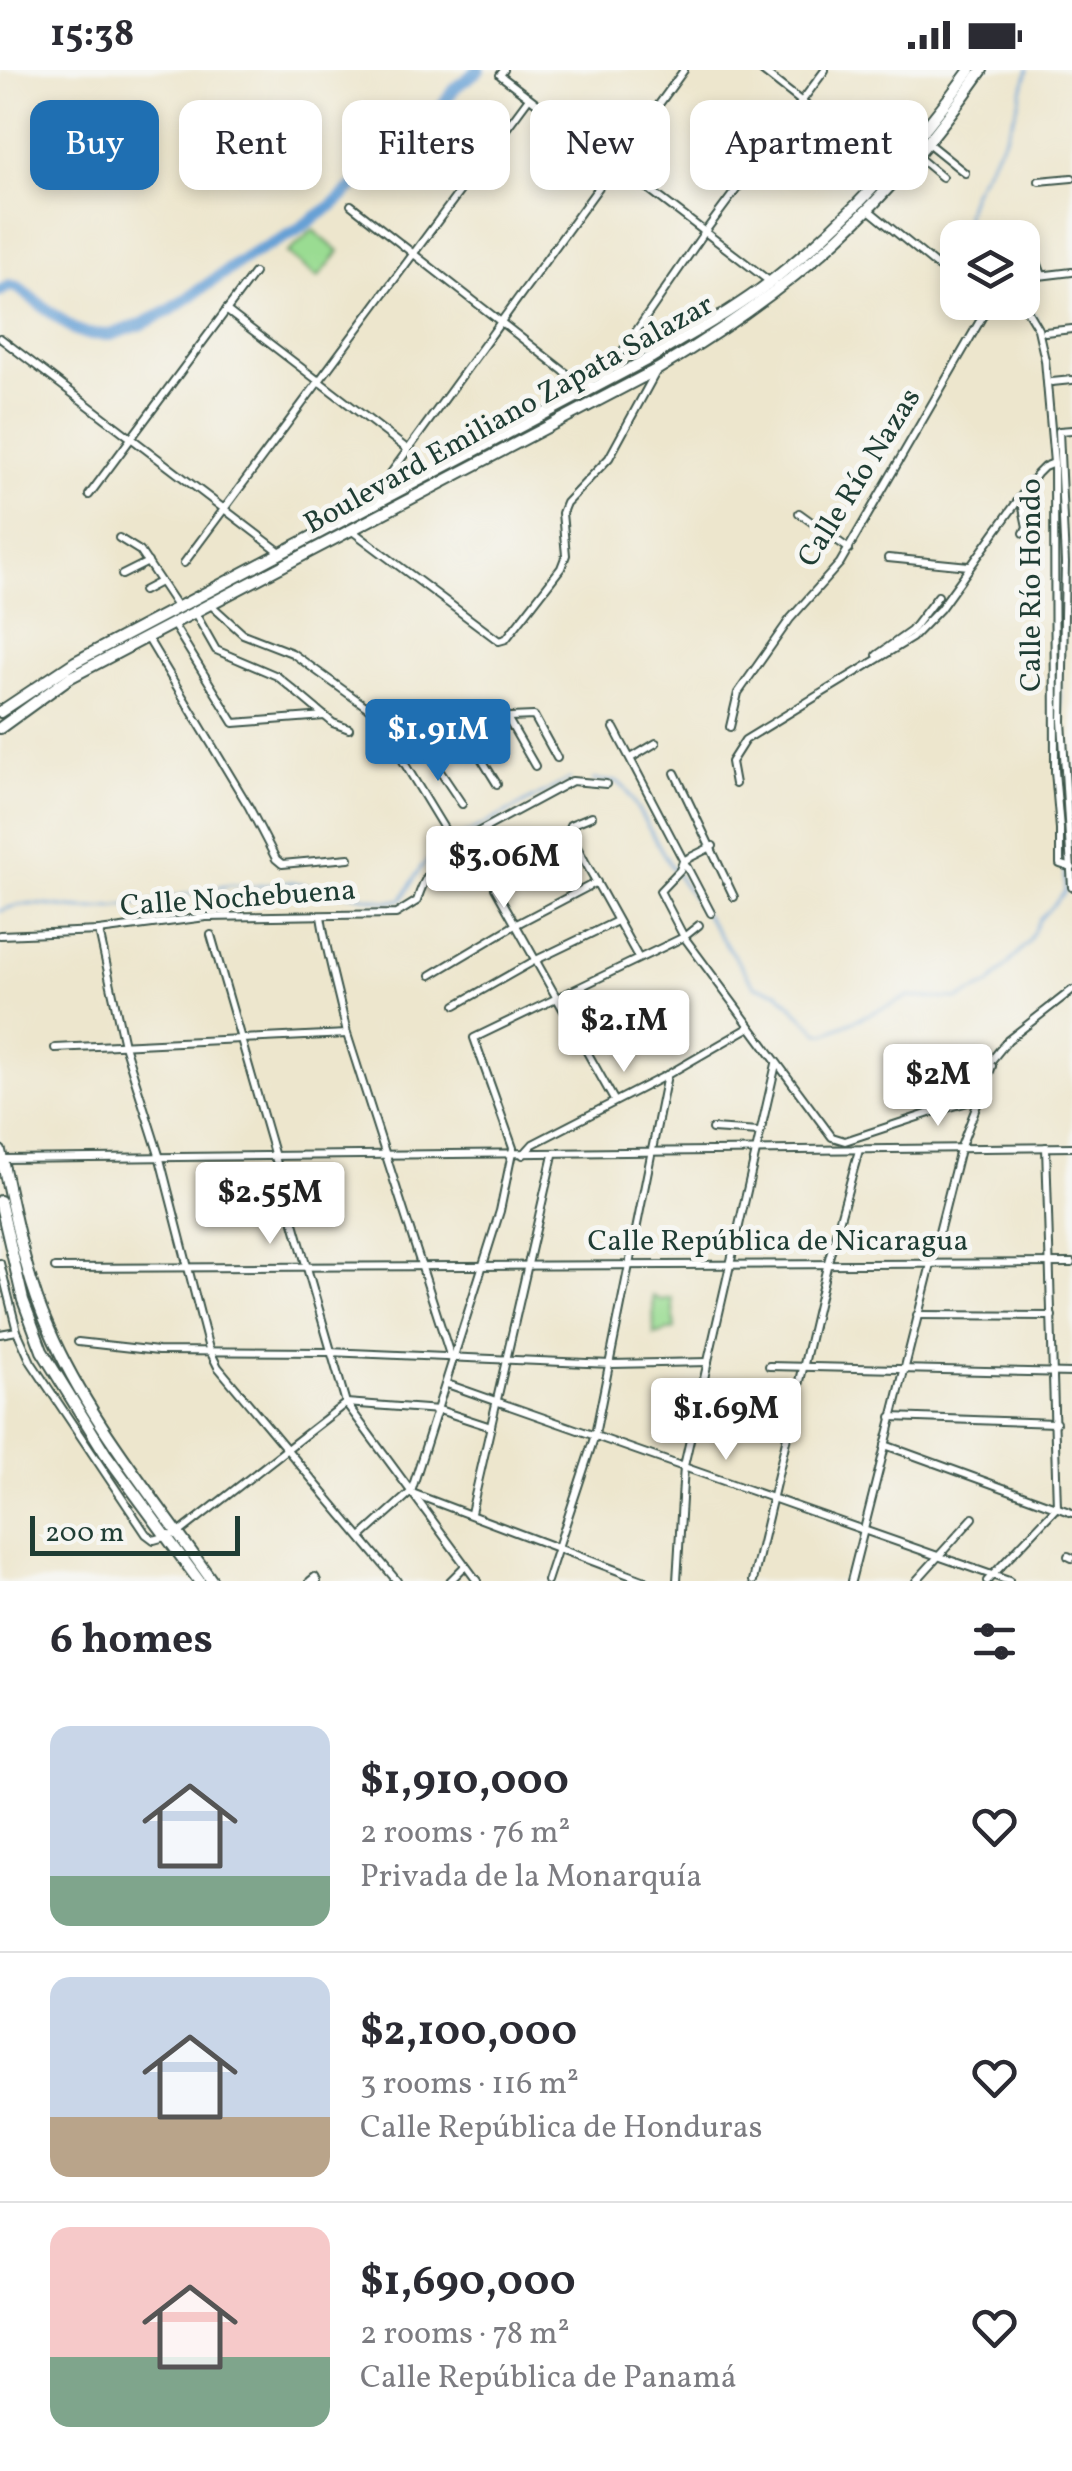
<!DOCTYPE html>
<html lang="en">
<head>
<meta charset="utf-8">
<style>
  :root { --surface:#fff; --page:#f7f7f7; --text:#2b2b33; --muted:#7c7c81; --line:#e1e1e2; --accent:#1f6fb2 }
  body { margin:0; font-family:Vollkorn,serif; background:var(--page); color:var(--text); height:100vh; display:flex; flex-direction:column; font-size:38px; white-space:nowrap }
  * { box-sizing:border-box; margin:0 }
  p { font-size:32px; color:var(--muted) }
  .icon { flex:none; width:55px; height:55px; fill:none; stroke:currentColor; stroke-width:2; stroke-linecap:round; stroke-linejoin:round }
  .map { position:relative; height:1511px; overflow:hidden }
  .panel { display:flex; flex-direction:column; background:var(--surface); flex:1 }
  .panel>* { flex:none }
  .banner { position:absolute; left:30px; top:30px; width:1012px; height:90px; display:flex; gap:20px }
  .controls { position:absolute; left:940px; top:150px; display:grid; gap:20px }
  .controls a { display:grid; place-items:center; width:100px; height:100px; border-radius:20px; background:var(--surface); box-shadow:0 5px 15px #0003; font-size:50px }
  .scale { position:absolute; left:30px; bottom:25px; width:210px; box-sizing:border-box; padding-left:10px; border:5px solid #1f3d34; border-top:0; font-size:28px; line-height:35px; white-space:nowrap; color:#1f3d34; -webkit-text-stroke:8px #f6f6f2; paint-order:stroke }
  .price { position:absolute; translate:-50% -85px; padding:0 22px; border-radius:10px; background:#fff; color:#222; font-size:32px; line-height:65px; filter:drop-shadow(0 2px 5px #0008) }
  .price::after { content:''; position:absolute; left:50%; top:60px; width:30px; height:22px; margin-left:-15px; background:inherit; clip-path:polygon(0 0,100% 0,50% 100%) }
  .price.selected { background:var(--accent); color:#fff }
  ul { padding:0; list-style:none }
  li { display:flex; align-items:center; gap:30px; height:250px; padding:0 50px }
  li+li { border-top:2px solid var(--line) }
  li span { display:grid; place-items:center; flex:none; width:280px; height:200px; border-radius:20px; color:#555 }
  li>.icon { margin-inline-start:auto }
  span .icon { width:120px; height:120px; fill:#fffc; stroke-width:1 }
  li b { font-size:42px }
  h2 { display:flex; justify-content:space-between; align-items:center; height:120px; padding:0 50px; font-size:42px }
  .tag { padding:0 35px; border-radius:20px; background:var(--surface); box-shadow:0 5px 15px #0003; font-size:35px; line-height:90px }
  .tag.selected { background:var(--accent); color:#fff }
  .status { display:flex; justify-content:space-between; align-items:center; height:70px; padding:0 50px; background:var(--surface); direction:ltr }
  .status svg { height:28px; fill:currentColor }
  .map>svg:first-child { display:block }
  .green { fill:#9adc92; stroke:#5c8c63; stroke-width:2.5 }
  .lines { fill:none; stroke-linecap:round; stroke-linejoin:round }
  .stream { stroke:#66a0d5; stroke-width:2.5 }
  .river { stroke:#66a0d5; stroke-width:12 }
  .street-casing { stroke:#3e564b; stroke-width:10 }
  .primary-casing { stroke:#3e564b; stroke-width:14 }
  .street { stroke:#fff; stroke-width:6 }
  .primary { stroke:#fff; stroke-width:10 }
  .labels { text-anchor:middle; dominant-baseline:central; stroke-width:10; stroke-linejoin:round; paint-order:stroke }
  .street-label { font-size:30px; fill:#1f3d34; stroke:#f6f6f2 }
</style>
</head>
<body>
<div class="status"><b>15:38</b><svg viewBox="0 0 49 12"><path d="M0 12V9h3v3zM5 12V6h3v6zM10 12V3h3v9zM15 12V0h3v12zM26 1h20v11H26zM47 4h2v5h-2z"/></svg></div>
<div class="map">
<svg width="1072" height="1511" viewBox="0 0 1072 1511">
  <rect width="100%" height="100%" fill="#f6f6f2"/>
  <filter id="ink" filterUnits="userSpaceOnUse"><feTurbulence type="fractalNoise" baseFrequency=".01" numOctaves="2"/><feDisplacementMap in="SourceGraphic" scale="20" xChannelSelector="R" yChannelSelector="G"/><feConvolveMatrix kernelMatrix="1 2 1 2 8 2 1 2 1" color-interpolation-filters="sRGB"/></filter>
  <filter id="wash" filterUnits="userSpaceOnUse"><feTurbulence type="fractalNoise" baseFrequency=".0048" numOctaves="4" result="noise"/><feDisplacementMap in="SourceGraphic" scale="40" xChannelSelector="R" yChannelSelector="G"/><feGaussianBlur stdDeviation="2.25" result="paint"/><feColorMatrix in="noise" values="0 0 0 0 0 0 0 0 0 0 0 0 0 0 0 0 0 1.4 0 .05"/><feComposite in="paint" operator="in"/></filter>
  <g filter="url(#wash)">
    <rect width="100%" height="100%" fill="#ede6cd"/>
    <g class="green">
      <polygon points="313,160 339,182 318,208 287,183"/>
      <polygon points="653,1226 661,1230 672,1228 675,1259 654,1265"/>
    </g>
    <g class="lines">
      <g class="stream">
        <path d="M966,168C960,129 983,106 1001,74C1014,52 1021,25 1028,0"/>
        <polyline points="1022,227 1037,251"/>
        <path d="M1057,437C1061,543 1058,648 1063,754"/>
        <polyline points="593,710 618,712 626,719 670,795 755,916 778,922 819,963 826,963 908,927 958,929 990,914 1029,871 1039,850 1065,822 1063,762"/>
        <polyline points="457,769 570,709"/>
        <path d="M0,841C32,827 60,840 92,839C139,838 186,823 232,815L250,817L292,812L388,832L402,829L421,797L446,775"/>
      </g>
      <polyline class="river" points="0,221 9,216 17,217 73,259 87,264 110,265 142,254 169,241 247,187 294,162 333,135 381,91 425,57 457,16 479,0"/>
    </g>
  </g>
  <g filter="url(#ink)">
    <g class="lines">
      <defs>
        <g id="street">
          <polyline points="504,0 500,5 505,9 769,211"/>
          <polyline points="761,0 889,100"/>
          <polyline points="929,74 965,103"/>
          <polyline points="918,87 942,107"/>
          <polyline points="1039,111 1072,108"/>
          <polyline points="351,135 579,313 592,315"/>
          <polyline points="870,141 958,213"/>
          <polyline points="1029,170 1042,205"/>
          <polyline points="1022,208 1072,202"/>
          <polyline points="1022,232 1038,259 1045,290 1054,393 1055,701 1060,759 1060,794 1072,798"/>
          <polyline points="226,240 407,379"/>
          <polyline points="1045,262 1072,259"/>
          <polyline points="0,268 283,484"/>
          <polyline points="601,312 704,163 825,0"/>
          <polyline points="1052,312 1072,310"/>
          <polyline points="1072,360 1059,361 1065,493 1062,651 1072,817"/>
          <polyline points="89,425 254,203"/>
          <polyline points="1021,428 1027,457 1024,463"/>
          <polyline points="367,436 684,0"/>
          <polyline points="799,443 849,479"/>
          <polyline points="351,460 499,571 506,569 561,498 566,485 562,443 566,433 609,388 657,300"/>
          <polyline points="119,468 140,481 178,538"/>
          <polyline points="888,488 969,496"/>
          <polyline points="184,493 529,28"/>
          <polyline points="122,505 148,492"/>
          <polyline points="143,521 160,512"/>
          <polyline points="211,535 243,564 292,583 425,679 462,734"/>
          <polyline points="195,543 216,580 277,606 333,653 349,659"/>
          <polyline points="173,554 234,653 325,646"/>
          <polyline points="147,567 249,737 276,789 282,794 349,788"/>
          <polyline points="877,585 911,561 938,526"/>
          <polyline points="506,646 535,696"/>
          <polyline points="730,657 738,623 790,549 840,493 988,237 996,232"/>
          <polyline points="614,658 711,843"/>
          <polyline points="463,659 497,714"/>
          <polyline points="398,662 403,691 454,775"/>
          <polyline points="425,679 483,648 534,646 557,688"/>
          <polyline points="631,688 656,673"/>
          <polyline points="675,703 734,827"/>
          <polyline points="735,714 731,692 745,670 912,568 940,539 1037,404 1044,397 1054,393"/>
          <polyline points="592,746 570,755 568,761 638,887"/>
          <polyline points="713,776 683,791 680,800 660,821 684,867 832,1067 845,1071 942,1039 973,1013 1008,970 1072,920"/>
          <polyline points="495,818 614,1030"/>
          <path d="M321,846C327,887 339,924 347,964L451,1288"/>
          <polyline points="99,861 124,975 159,1085 209,1279 218,1297 397,1511"/>
          <path d="M0,865L99,861L206,847L396,844L417,831C424,807 435,791 454,775L572,711L606,714"/>
          <polyline points="211,865 346,1333 477,1511"/>
          <polyline points="431,905 515,855 597,812"/>
          <polyline points="456,935 534,891 617,851"/>
          <polyline points="55,978 347,964"/>
          <polyline points="947,1038 978,1029"/>
          <polyline points="712,1059 759,1062"/>
          <polyline points="523,1085 533,1074 667,1005 750,957"/>
          <polyline points="2,1089 1072,1077"/>
          <polyline points="0,1193 17,1261 31,1292 146,1464 154,1470 179,1463 346,1333 439,1340 491,1357"/>
          <polyline points="55,1198 1072,1193"/>
          <polyline points="917,1245 1052,1246"/>
          <polyline points="0,1264 17,1261"/>
          <polyline points="78,1272 158,1281 328,1282 611,1294 708,1292"/>
          <polyline points="769,1296 1072,1303"/>
          <polyline points="447,1314 1009,1511"/>
          <polyline points="891,1347 1056,1353"/>
          <polyline points="885,1375 1072,1443"/>
          <polyline points="412,1423 645,1511"/>
          <polyline points="471,1443 553,1085"/>
          <polyline points="361,1467 411,1422 500,1141 513,1078 474,968 684,867 699,855"/>
          <polyline points="1068,1486 1072,1488"/>
          <polyline points="310,1511 315,1507 317,1511"/>
          <polyline points="450,1511 465,1496"/>
          <polyline points="547,1511 595,1365 667,1005"/>
          <polyline points="677,1511 684,1396 776,994"/>
          <polyline points="753,1511 828,1192 859,1080"/>
          <polyline points="851,1511 960,1079 992,996"/>
          <polyline points="916,1511 973,1448"/>
          <polyline points="987,1511 1057,1437 1046,1077"/>
        </g>
        <g id="primary">
          <path d="M0,642L75,592L652,287C691,263 733,241 769,213C847,152 912,80 970,0"/>
          <path d="M0,658L69,608L658,299C799,215 888,135 982,0"/>
          <path d="M0,1081C14,1140 24,1204 49,1259C88,1350 156,1430 212,1511"/>
          <polyline points="0,1131 23,1230 42,1281 105,1383 199,1511"/>
        </g>
      </defs>
      <use href="#street" class="street-casing"/>
      <use href="#primary" class="primary-casing"/>
      <use href="#street" class="street"/>
      <use href="#primary" class="primary"/>
    </g>
  </g>
  <g class="labels">
    <g class="street-label">
      <text transform="translate(509 345) rotate(-29)">Boulevard Emiliano Zapata Salazar</text>
      <text transform="translate(860 408) rotate(-58)">Calle Río Nazas</text>
      <text transform="translate(1032 515) rotate(-90)">Calle Río Hondo</text>
      <text transform="translate(238 829) rotate(-4)">Calle Nochebuena</text>
      <text x="778" y="1172">Calle República de Nicaragua</text>
    </g>
  </g>
</svg>
<div class="controls">
<a><svg class="icon" aria-label="layers" viewBox="0 0 24 24"><path d="M12 4l9 5-9 5-9-5zM3 14l9 5 9-5"/></svg></a>
</div>
<div class="scale">200 m</div>
<b class="price selected" style="left:438px;top:714px">$1.91M</b>
<b class="price" style="left:504px;top:841px">$3.06M</b>
<b class="price" style="left:624px;top:1005px">$2.1M</b>
<b class="price" style="left:938px;top:1059px">$2M</b>
<b class="price" style="left:270px;top:1177px">$2.55M</b>
<b class="price" style="left:726px;top:1393px">$1.69M</b>
<div class="banner">
<a class="tag selected">Buy</a>
<a class="tag">Rent</a>
<a class="tag">Filters</a>
<a class="tag">New</a>
<a class="tag">Apartment</a>
</div>
</div>
<section class="panel">
<h2>6 homes<svg class="icon" aria-label="filters" viewBox="0 0 24 24"><path d="M4 7h16M4 17h16"/><circle cx="9" cy="7" r="2"/><circle cx="15" cy="17" r="2"/></svg></h2>
<ul>
<li><span style="background:linear-gradient(#c9d6e8 75%,#7fa58c 0)"><svg class="icon" aria-label="home" viewBox="0 0 24 24"><path d="M3 11l9-7 9 7M6 9v11h12V9"/></svg></span><div><b>$1,910,000</b><p>2 rooms · 76 m²</p><p>Privada de la Monarquía</p></div><svg class="icon" aria-label="heart" viewBox="0 0 24 24"><path d="M12 20l-8-8c-3-5 5-10 8-4 3-6 11-1 8 4z"/></svg></li>
<li><span style="background:linear-gradient(#c9d6e8 70%,#b9a48a 0)"><svg class="icon" aria-label="home" viewBox="0 0 24 24"><path d="M3 11l9-7 9 7M6 9v11h12V9"/></svg></span><div><b>$2,100,000</b><p>3 rooms · 116 m²</p><p>Calle República de Honduras</p></div><svg class="icon" aria-label="heart" viewBox="0 0 24 24"><path d="M12 20l-8-8c-3-5 5-10 8-4 3-6 11-1 8 4z"/></svg></li>
<li><span style="background:linear-gradient(#f6c9c9 65%,#7fa58c 0)"><svg class="icon" aria-label="home" viewBox="0 0 24 24"><path d="M3 11l9-7 9 7M6 9v11h12V9"/></svg></span><div><b>$1,690,000</b><p>2 rooms · 78 m²</p><p>Calle República de Panamá</p></div><svg class="icon" aria-label="heart" viewBox="0 0 24 24"><path d="M12 20l-8-8c-3-5 5-10 8-4 3-6 11-1 8 4z"/></svg></li>
</ul>
</section>
</body>
</html>
